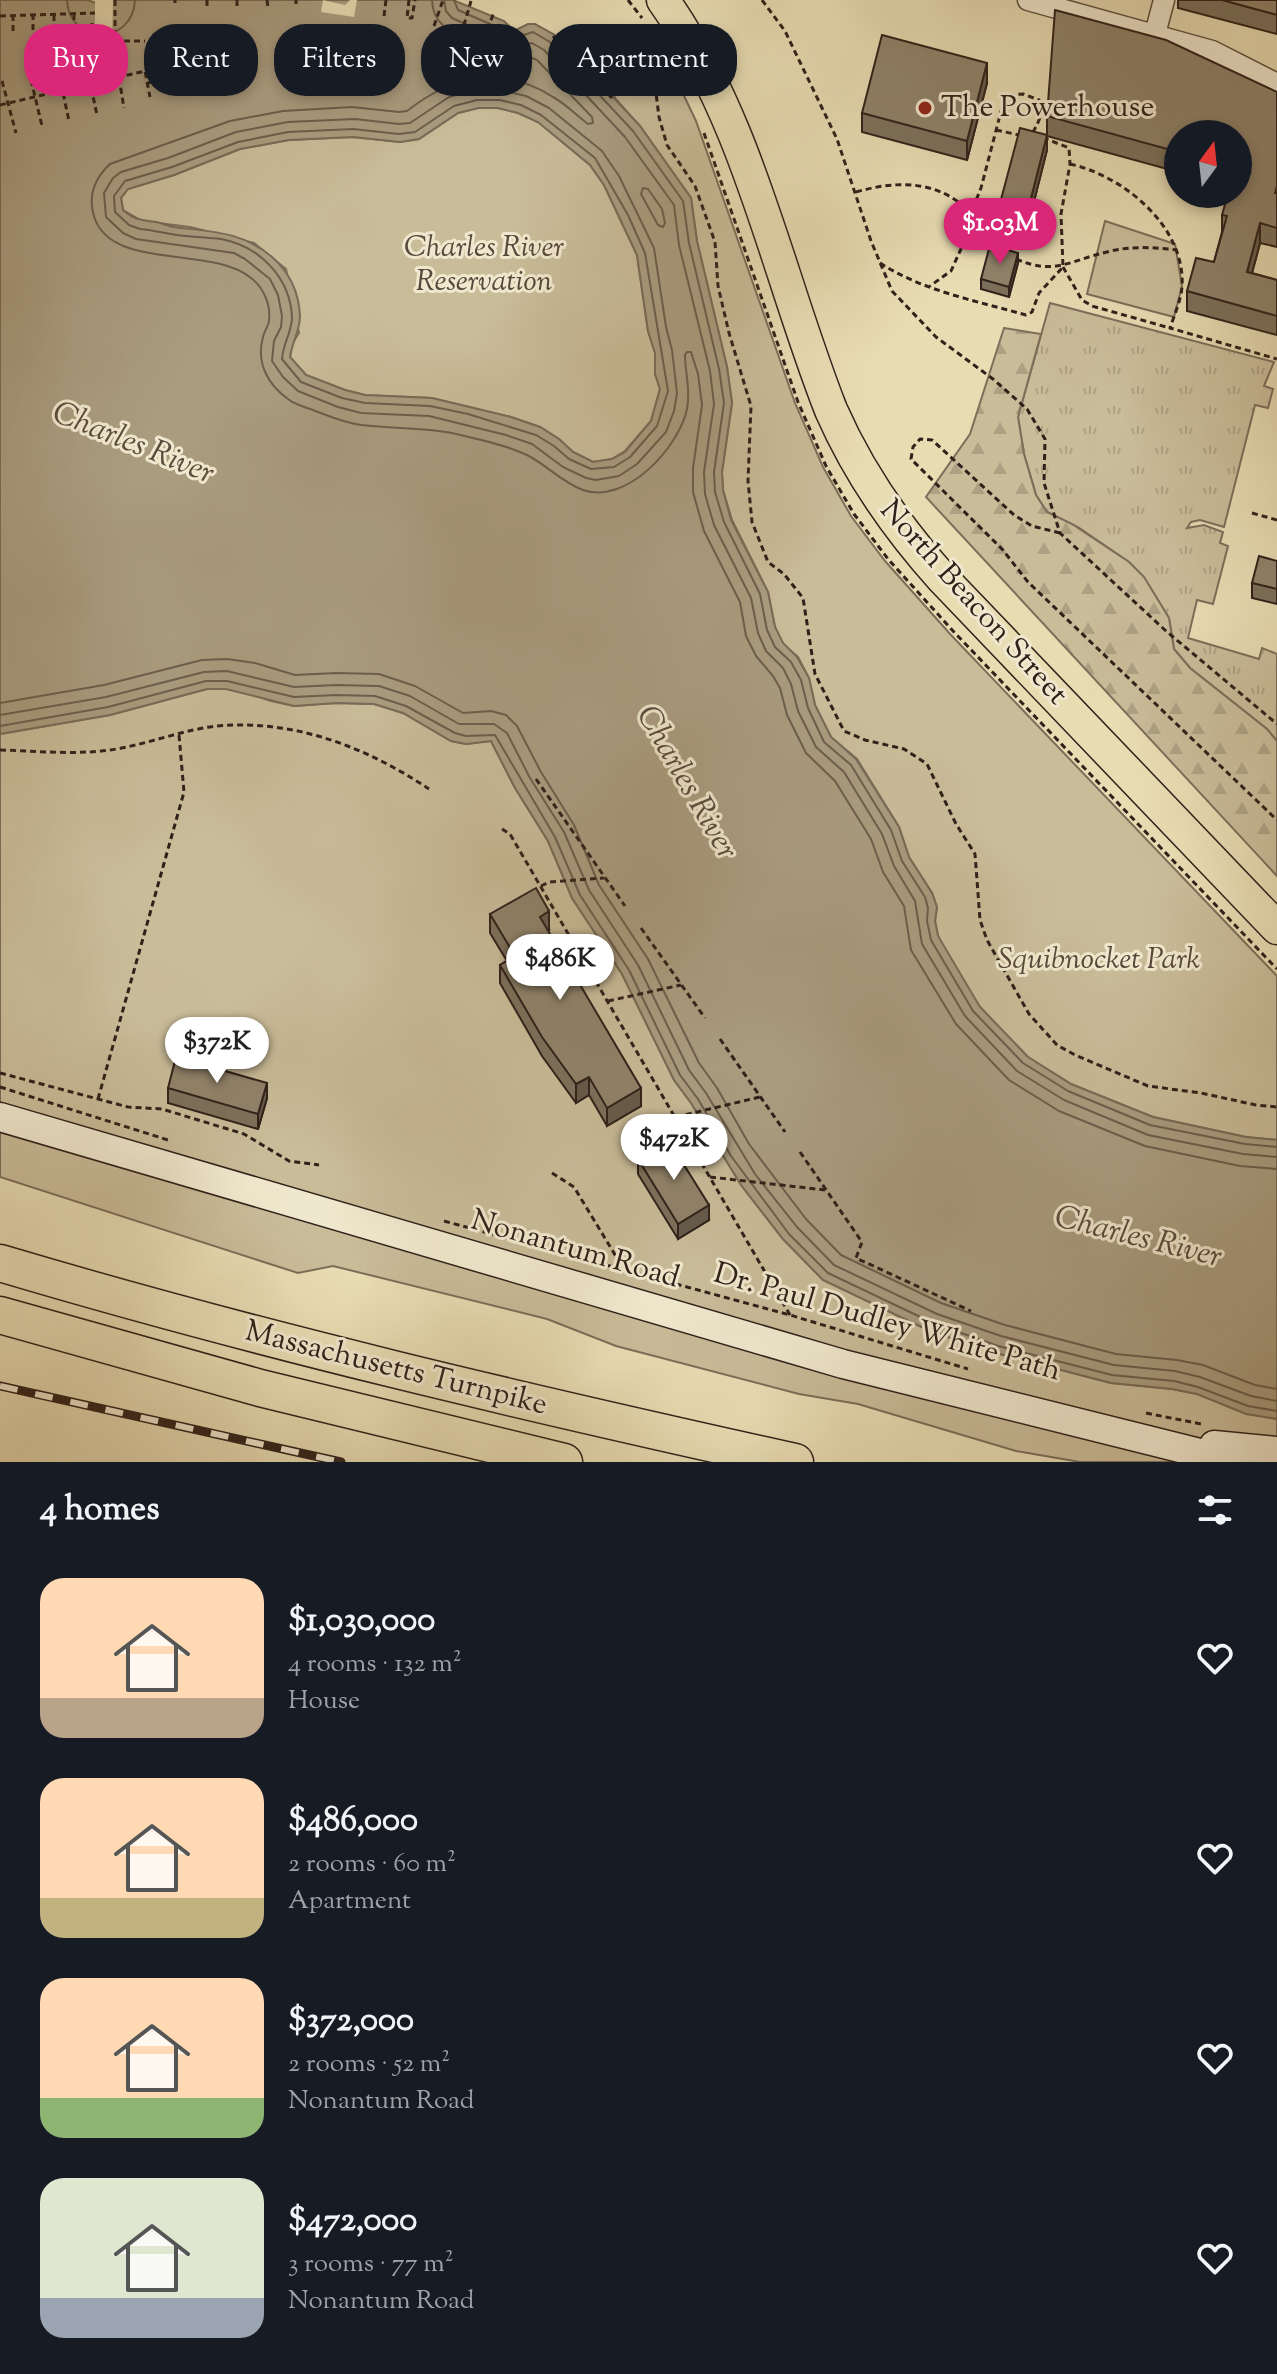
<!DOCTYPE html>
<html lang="en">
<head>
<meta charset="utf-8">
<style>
  :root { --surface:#171b24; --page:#20242c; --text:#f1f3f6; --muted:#9ea1a6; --accent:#db2777 }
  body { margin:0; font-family:"Sorts Mill Goudy",serif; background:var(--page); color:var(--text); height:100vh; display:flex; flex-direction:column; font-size:30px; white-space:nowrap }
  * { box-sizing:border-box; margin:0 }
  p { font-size:26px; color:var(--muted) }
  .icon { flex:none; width:44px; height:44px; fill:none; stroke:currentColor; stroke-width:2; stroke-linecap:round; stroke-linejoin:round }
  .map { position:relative; height:1462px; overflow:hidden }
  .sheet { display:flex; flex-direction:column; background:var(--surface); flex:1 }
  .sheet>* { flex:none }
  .hud { position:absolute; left:24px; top:24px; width:800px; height:72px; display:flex; gap:16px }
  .needle { width:52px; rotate:15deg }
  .tools { position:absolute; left:1164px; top:120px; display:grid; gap:16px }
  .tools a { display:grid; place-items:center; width:88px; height:88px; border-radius:50%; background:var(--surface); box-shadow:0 4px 12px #0003; font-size:40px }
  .price { position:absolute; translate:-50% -68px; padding:0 18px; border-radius:28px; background:#fff; color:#222; font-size:26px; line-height:52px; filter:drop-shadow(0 2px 4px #0008) }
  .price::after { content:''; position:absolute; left:50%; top:48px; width:24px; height:18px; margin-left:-12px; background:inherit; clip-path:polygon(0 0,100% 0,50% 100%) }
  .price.selected { background:var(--accent); color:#fff }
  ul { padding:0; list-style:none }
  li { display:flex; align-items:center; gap:24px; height:200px; padding:0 40px }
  li span { display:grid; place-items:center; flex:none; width:224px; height:160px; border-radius:24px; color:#555 }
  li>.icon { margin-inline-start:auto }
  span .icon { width:96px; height:96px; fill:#fffc; stroke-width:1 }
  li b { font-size:34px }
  h2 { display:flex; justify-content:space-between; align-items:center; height:96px; padding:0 40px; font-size:34px }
  .chip { padding:0 28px; border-radius:32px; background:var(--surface); box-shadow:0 4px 12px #0003; font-size:28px; line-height:72px }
  .chip.selected { background:var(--accent); color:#fff }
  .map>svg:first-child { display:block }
  .grass { fill:url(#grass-tufts); stroke:#7c6e5a; stroke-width:2 }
  .forest { fill:url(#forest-firs); stroke:#7c6e5a; stroke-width:2 }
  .park { fill:#c9bc99; stroke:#7c6e5a; stroke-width:2 }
  .water { fill:#a99c7f; stroke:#786b57; stroke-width:2; fill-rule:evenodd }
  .pier { fill:#e8dcb3 }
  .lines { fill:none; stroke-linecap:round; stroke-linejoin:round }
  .shore { stroke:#6c5e4c; stroke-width:2 }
  .minor-casing { stroke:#5d5040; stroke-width:23 }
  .secondary-casing { stroke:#2f211a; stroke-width:31 }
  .primary-casing { stroke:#2f211a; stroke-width:35 }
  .motorway-casing { stroke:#2f211a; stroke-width:39 }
  .path { stroke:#2f211a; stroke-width:3; stroke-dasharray:6 4; stroke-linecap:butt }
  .minor { stroke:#f0e8ce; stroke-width:20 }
  .secondary { stroke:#f0e8ce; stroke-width:28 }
  .primary { stroke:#e8dcb3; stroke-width:32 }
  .motorway { stroke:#e8dcb3; stroke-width:36 }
  .rail-casing { stroke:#2f211a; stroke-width:9 }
  .rail { stroke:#f0e8ce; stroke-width:6; stroke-dasharray:18; stroke-linecap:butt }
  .wall { fill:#7b705b; stroke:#2f211a; stroke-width:2 }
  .shaded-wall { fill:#645b4a; stroke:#2f211a; stroke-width:2 }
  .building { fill:#8f826a; stroke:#2f211a; stroke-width:2 }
  .poi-dot { fill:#8f2418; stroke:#f0e8ce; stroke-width:3 }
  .labels { text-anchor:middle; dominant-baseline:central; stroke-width:6; stroke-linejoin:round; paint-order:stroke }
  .poi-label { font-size:30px; fill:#2f211a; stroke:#f0e8ce; text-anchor:start }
  .park-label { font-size:30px; font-style:italic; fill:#56483a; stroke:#f0e8ce }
  .street-label { font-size:30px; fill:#2f211a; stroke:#f0e8ce }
  .water-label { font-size:32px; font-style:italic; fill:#5a4c3d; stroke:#f0e8ce }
</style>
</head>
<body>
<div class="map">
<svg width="1277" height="1462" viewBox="0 0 1277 1462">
  <defs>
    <pattern id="grass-tufts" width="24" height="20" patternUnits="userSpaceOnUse" patternTransform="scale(2)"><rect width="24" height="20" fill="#c9bc99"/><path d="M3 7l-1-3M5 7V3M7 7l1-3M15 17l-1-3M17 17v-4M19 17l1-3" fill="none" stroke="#ada183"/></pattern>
    <pattern id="forest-firs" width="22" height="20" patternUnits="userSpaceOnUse" patternTransform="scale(2)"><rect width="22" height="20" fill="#c9bc99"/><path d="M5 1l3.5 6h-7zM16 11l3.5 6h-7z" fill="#ada183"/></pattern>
  </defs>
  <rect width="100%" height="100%" fill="#e8dcb3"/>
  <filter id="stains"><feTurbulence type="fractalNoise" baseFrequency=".0025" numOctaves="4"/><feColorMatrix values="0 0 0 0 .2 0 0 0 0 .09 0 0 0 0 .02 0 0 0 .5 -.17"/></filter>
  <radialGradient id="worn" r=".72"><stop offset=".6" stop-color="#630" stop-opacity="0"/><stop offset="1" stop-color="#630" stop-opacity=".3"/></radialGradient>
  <polygon class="grass" points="1050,303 1274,362 1264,386 1273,389 1268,408 1255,405 1224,527 1200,520 1191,522 1187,528 1204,525 1223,532 1220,543 1228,546 1213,604 1197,600 1188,638 1259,659 1262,648 1277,654 1277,741 1267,729 1190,668 1174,649 1169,618 1144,577 1129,562 1078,527 1047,512 1036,495 1024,454 1018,417"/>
  <polygon class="forest" points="1004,328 1041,334 1018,417 1024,454 1036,495 1047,512 1072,524 1129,562 1144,577 1169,618 1174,649 1190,668 1267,729 1277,741 1277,876 926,497 970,434"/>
  <g class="park">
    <polygon points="655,53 677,81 696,121 795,403 823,467 851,516 885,561 951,635 1277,976 1277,1140 1246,1137 1153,1117 1071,1084 1028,1057 980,1007 954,967 938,936 935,921 937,907 932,893 909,857 899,827 857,759 831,737 815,705 809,678 798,657 783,644 775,627 768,592 732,520 723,490 722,472 732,403 727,367 697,241 691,198 640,126 614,97"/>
    <polygon points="478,108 498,108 518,113 538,122 590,165 604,185 637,255 648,331 655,353 655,374 660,389 651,421 625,451 612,459 593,462 573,452 559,439 540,427 511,417 432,398 365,395 345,390 306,375 290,357 292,344 299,333 286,269 254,243 190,227 142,221 123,210 121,198 128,189 174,175 240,149 289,140 353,137 400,142 419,139 458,113"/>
    <polygon points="1105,221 1175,244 1182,286 1174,317 1087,294"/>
    <polygon points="207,689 227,689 249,693 271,701 294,706 336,703 374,704 403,713 451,741 466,744 491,741 515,788 548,841 572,898 622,974 674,1080 691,1103 741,1185 783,1239 823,1280 930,1331 996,1353 1111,1383 1172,1389 1197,1394 1277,1419 1277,1462 1080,1462 1016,1451 858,1404 799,1394 616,1346 547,1319 333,1266 298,1273 0,1177 0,734 110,715"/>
  </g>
  <path class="water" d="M0,0H87L103,5L107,0H453L504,21L511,28L516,30L528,24H535L555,35L640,126L691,198L697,241L727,367L732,403L722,472L723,490L731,520L768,592L775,627L783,643L797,657L809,678L815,705L831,737L856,759L899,827L909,857L932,893L937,907L935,921L938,936L980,1007L1028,1057L1071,1084L1153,1117L1246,1137L1277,1140V1419L1246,1414L1197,1394L1172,1389L1111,1383L996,1353L930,1331L823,1280L783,1239L741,1185L691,1103L674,1080L622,974L572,898L548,841L515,788L491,741L466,744L451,741L403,713L374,704L336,703L294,706L226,689H207L110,715L0,734ZM478,108H498L518,113L538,122L590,165L604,185L637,255L648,331L655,353V374L660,389L651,421L625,452L612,459L593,462L573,452L559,439L540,427L511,417L432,398L365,395L345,390L306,375L290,357C292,342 300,331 300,316C299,293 289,272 272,257C242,231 211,232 174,227C168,226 162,223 156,222C142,220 134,220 123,210L121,198L128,189L174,175L240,149L289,140L353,137L400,142L419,139L458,113Z"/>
  <g class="pier">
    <polygon points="95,0 113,0 112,46 95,47"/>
    <polygon points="323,0 345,5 350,0 357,0 354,17 321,12"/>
  </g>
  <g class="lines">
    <g class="shore">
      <path d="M67,0C69,46 133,46 135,0"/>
      <path d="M432,0C433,32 462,34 485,46C493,50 497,56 506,58C517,61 527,54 537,60L592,117L593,123L588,124C576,115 566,104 553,97C501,64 453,75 407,111L399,112L352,107L283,111L230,121L110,164C97,176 90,189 92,207C100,274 208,243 251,278C263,287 271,304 269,320C269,326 264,331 263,337C256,362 267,384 288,399C294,404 302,406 310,409C327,415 343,423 362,425C392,429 421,427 452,433C476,439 504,444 527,455C547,465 561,482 583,490C627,505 679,447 687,409C691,389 685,374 685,355L687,352H691L698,374L702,405L693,468V492L704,531L740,602L746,636L756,656L773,676L780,688L787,715L806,753L835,781L871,839L883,872L904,906L911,950L956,1024L1009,1080L1059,1111L1145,1146L1240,1166L1277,1169"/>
      <polyline points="444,0 446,11 452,18 493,36 503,44 516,47 532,43 544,50 625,137 674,205 679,245 710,371 714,404 704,472 705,494 714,525 751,598 758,633 766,651 783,668 791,684 798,711 816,747 844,772 882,834 894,866 915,901 922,944 965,1016 1017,1071 1064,1100 1148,1135 1243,1154 1277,1157"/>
      <polyline points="454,0 458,10 499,28 509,36 518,37 533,32 550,42 633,131 683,201 689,243 719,369 724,403 714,472 715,492 724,522 760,594 767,630 775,647 791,662 801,680 808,708 824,742 851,765 891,830 902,861 925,897 928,908 927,921 931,940 973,1011 1023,1063 1068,1091 1150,1125 1245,1144 1277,1147"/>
      <polygon points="475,90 501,90 526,96 549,108 602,151 619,176 654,248 666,327 672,350 677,393 674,411 666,432 637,464 619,476 596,480 586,478 563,467 532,444 506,435 429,416 361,413 338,407 298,391 283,377 272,361 274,341 281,327 282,316 278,295 270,279 245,259 234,253 136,239 123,233 106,217 104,193 113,178 121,172 168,158 236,132 288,122 355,119 399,124 410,123 449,97"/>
      <path d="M477,100H500L521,105L541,115L595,158L628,215L645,253L668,391L657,426L630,457L614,467L591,469L569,459L554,446L536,435L468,414L430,406L365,403L342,398L301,382L282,359C283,343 292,332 292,317C290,277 259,246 221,239C204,237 187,237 171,234C160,232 151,230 140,229L129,225L115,212L114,196L125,181L172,167L238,142L288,132L353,129L399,134L415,132L454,106Z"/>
      <polygon points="643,188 648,189 662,209 665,223 663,227 658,225 641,194"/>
      <polyline points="0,703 104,685 202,660 227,659 255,663 295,675 336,673 379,674 415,686 463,713 491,711 506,715 517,726 541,772 574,825 599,885 648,959 699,1063 717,1088 749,1144 806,1219 841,1255 941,1303 1005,1325 1116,1354 1177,1360 1203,1365 1255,1385 1277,1389"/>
      <polyline points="0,715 106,697 204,672 227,671 294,687 336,685 379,686 410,696 459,724 494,724 507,733 530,778 564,832 589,890 638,965 689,1070 706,1093 755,1174 797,1227 834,1265 937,1314 1001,1336 1114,1365 1175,1371 1200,1377 1251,1396 1277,1401"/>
      <polyline points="0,726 108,707 206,681 227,681 294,697 336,695 375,696 406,706 455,733 466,736 495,735 555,837 580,895 629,970 680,1075 698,1099 731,1156 789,1234 828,1273 933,1323 998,1346 1112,1375 1174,1381 1198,1387 1248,1406 1277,1411"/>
    </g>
    <defs>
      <g id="minor">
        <polyline points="1028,0 1212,51 1277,84"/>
        <polyline points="1155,34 1164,0"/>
      </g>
      <g id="secondary">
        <polyline points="0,1117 843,1364 1236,1462"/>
        <polyline points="1214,1445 1277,1451"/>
      </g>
      <path id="primary" d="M663,0C749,122 777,273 831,410C859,474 897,528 943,579L1277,928"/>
      <g id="motorway">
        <path d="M0,1263C262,1341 528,1403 795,1462"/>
        <polyline points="0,1315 260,1388 564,1462"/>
      </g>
    </defs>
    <use href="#minor" class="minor-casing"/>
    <use href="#secondary" class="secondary-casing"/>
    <use href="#primary" class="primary-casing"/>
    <use href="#motorway" class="motorway-casing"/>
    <g class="path">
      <polyline points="115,0 115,41 145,41"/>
      <polyline points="207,0 207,9"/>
      <polyline points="237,0 237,8"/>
      <polyline points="267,0 268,7"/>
      <polyline points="296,0 296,4"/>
      <polyline points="409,0 407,18 412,18 415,0"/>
      <polyline points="628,0 642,18"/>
      <polyline points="762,0 785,31 837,139 871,241 892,291 936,337 993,379 1027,409 1045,439 1044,483 1060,533 1166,631 1277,724"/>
      <polyline points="175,3 175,0"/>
      <polyline points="13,15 13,32"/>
      <polyline points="54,15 54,31"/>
      <polyline points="0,16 95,13"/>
      <polyline points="384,16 386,0"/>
      <polyline points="92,23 92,39"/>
      <polyline points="434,26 443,0"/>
      <polyline points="33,30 33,15"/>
      <polyline points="74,30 74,14"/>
      <polyline points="461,35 471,1"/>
      <polyline points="553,36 612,98"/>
      <polyline points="484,39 494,12"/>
      <polyline points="102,47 108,80"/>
      <polyline points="671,61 658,76 655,85 659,117 667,145 695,186 715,242 718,286 729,333 751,406 748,481 752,522 768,562 784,574 803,598 815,674 844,731 865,740 904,749 927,764 956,824 975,854 980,920 987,940 1029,1014 1057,1045 1075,1055 1148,1086 1201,1093 1256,1105 1277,1107"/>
      <polyline points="87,68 97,115"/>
      <polyline points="59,74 69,121"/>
      <polyline points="119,78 124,108"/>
      <polyline points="31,80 42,126"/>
      <polyline points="2,81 16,133"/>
      <polyline points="148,83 178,77"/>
      <polyline points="0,105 145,71 150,97"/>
      <polyline points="996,130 1019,135"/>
      <polyline points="704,133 798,402 826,466 854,514 888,559 954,632 1277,969"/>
      <path d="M1070,164C1124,176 1186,227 1182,287C1181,300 1174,316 1170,328L1277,359"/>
      <path d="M856,192C898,180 939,180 971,213L965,240L951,271L930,286"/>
      <path d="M999,249L971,213L981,188L1004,100L1009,95L1023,94L1039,100C1043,113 1040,120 1033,132"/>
      <path d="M1016,259C1055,276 1071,260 1107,252C1129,246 1153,247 1176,250"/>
      <path d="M880,263C923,291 977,301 1026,315L1032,312L1039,293L1063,267L1061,214L1070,164L1069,148L1044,138"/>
      <polyline points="1063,267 1082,300 1092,306 1170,328"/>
      <polyline points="1252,513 1277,520"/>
      <polyline points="1060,533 1032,526 1014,515 932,440 920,439 913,447 911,459 1002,549 1028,582 1277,820"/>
      <path d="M0,750C37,751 73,755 110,750C146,745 181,730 217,726C294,719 366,747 429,789"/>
      <polyline points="536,779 625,906"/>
      <polyline points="502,829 510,834 790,1315"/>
      <polyline points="541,886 549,882 604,878"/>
      <polyline points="641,928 705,1018"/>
      <polyline points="608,1001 681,985"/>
      <polyline points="720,1039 785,1132"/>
      <polyline points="0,1073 128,1107 162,1109 244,1134 289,1161 319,1165"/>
      <polyline points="0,1087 168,1140"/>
      <polyline points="98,1099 184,792 179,735"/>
      <polyline points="676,1117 760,1097"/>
      <polyline points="800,1152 862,1242 856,1258 971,1311"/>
      <polyline points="552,1173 574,1187 623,1268"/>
      <polyline points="710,1177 825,1190"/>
      <polyline points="444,1221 790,1315 968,1369"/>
      <polyline points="1146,1413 1201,1424"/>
    </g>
    <use href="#minor" class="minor"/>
    <use href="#secondary" class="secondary"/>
    <use href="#primary" class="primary"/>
    <use href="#motorway" class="motorway"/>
    <defs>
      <polyline id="rail" points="0,1386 341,1462"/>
    </defs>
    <use href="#rail" class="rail-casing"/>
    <use href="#rail" class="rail"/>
  </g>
  <g class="wall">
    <polygon points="1178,0 1277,0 1277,34 1178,8"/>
    <polygon points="987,83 967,160 862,132 862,113"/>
    <polygon points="1277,92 1277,247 1260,243 1252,273 1277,280 1277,335 1187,311 1187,291 1214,262 1222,232 1222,215 1238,194 1238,134 1178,134 1178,172 1047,136 1047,116"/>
    <polygon points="1047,150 1027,229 999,222 999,207"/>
    <polygon points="1018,263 1009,297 981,289 981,279"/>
    <polygon points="1277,561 1277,604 1252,598 1252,583"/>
    <polygon points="490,914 549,930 548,931 641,1106 607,1126 589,1095 576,1103 542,1056 500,983 500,965 507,961 490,933"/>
    <polygon points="168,1088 267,1098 258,1129 168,1103"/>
    <polygon points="638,1159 709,1220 678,1239 638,1174"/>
  </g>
  <g class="shaded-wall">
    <polygon points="987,63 987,83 967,160 967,141"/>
    <polygon points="1047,135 1047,150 1027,229 1027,214"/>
    <polygon points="1260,223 1260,243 1247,292 1247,272"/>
    <polygon points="1018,253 1018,263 1009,297 1009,287"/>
    <polygon points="549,911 549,930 540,935 540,917"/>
    <polygon points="589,1077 589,1095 576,1103 576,1084"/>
    <polygon points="267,1083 267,1098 258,1129 258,1114"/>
    <polygon points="641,1088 641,1106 607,1126 607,1108"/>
    <polygon points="709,1205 709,1220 678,1239 678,1224"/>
  </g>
  <g class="building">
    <polygon points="1222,0 1277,0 1277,15"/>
    <polygon points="1055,10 1166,40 1277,92 1277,186 1275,193 1277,193 1277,228 1260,223 1247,272 1277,280 1277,316 1187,291 1196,258 1214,262 1227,216 1222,215 1228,194 1238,194 1238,134 1178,134 1178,152 1047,116"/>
    <polygon points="882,35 987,63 967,141 862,113"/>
    <polygon points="1020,128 1047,135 1027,214 999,207"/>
    <polygon points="990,245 1018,253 1009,287 981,279"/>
    <polygon points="1259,556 1277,561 1277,589 1252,583"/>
    <polygon points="536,888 549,911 540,917 641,1088 607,1108 589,1077 576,1084 542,1037 500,965 515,956 490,914"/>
    <polygon points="176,1057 267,1083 258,1114 168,1088"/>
    <polygon points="669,1141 709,1205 678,1224 638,1159"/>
  </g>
  <circle class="poi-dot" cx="925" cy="108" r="8"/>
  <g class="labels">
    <g class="poi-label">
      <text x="941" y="108">The Powerhouse</text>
    </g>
    <g class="park-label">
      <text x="484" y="248">Charles River<tspan x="484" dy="34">Reservation</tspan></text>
      <text x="1099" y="960">Squibnocket Park</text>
    </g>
    <g class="street-label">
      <text transform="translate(973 603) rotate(48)">North Beacon Street</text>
      <text transform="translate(575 1250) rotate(16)">Nonantum Road</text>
      <text transform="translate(887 1323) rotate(16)">Dr. Paul Dudley White Path</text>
      <text transform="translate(396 1369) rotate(14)">Massachusetts Turnpike</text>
    </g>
    <g class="water-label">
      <text transform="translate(133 444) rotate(22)">Charles River</text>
      <text transform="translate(686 783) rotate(60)">Charles River</text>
      <text transform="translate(1138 1238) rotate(14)">Charles River</text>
    </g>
  </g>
  <rect width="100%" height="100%" filter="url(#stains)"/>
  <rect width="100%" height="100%" fill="url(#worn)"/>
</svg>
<div class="tools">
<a><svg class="needle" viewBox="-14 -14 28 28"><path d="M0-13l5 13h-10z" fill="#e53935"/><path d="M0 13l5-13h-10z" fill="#9ea1a6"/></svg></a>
</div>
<b class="price selected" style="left:1000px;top:266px">$1.03M</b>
<b class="price" style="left:560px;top:1002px">$486K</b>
<b class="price" style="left:217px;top:1085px">$372K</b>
<b class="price" style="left:674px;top:1182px">$472K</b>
<div class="hud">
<a class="chip selected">Buy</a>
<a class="chip">Rent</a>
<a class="chip">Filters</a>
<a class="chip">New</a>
<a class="chip">Apartment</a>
</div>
</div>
<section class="sheet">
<h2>4 homes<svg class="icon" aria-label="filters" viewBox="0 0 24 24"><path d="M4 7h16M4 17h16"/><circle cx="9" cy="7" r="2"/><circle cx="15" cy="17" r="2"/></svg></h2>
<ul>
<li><span style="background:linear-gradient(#ffd9b3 75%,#b9a48a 0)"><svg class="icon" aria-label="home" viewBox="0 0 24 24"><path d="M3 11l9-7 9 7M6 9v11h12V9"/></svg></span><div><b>$1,030,000</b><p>4 rooms · 132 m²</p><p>House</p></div><svg class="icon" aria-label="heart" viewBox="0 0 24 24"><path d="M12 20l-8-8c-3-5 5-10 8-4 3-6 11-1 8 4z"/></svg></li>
<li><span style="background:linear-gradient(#ffd9b3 75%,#c2b280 0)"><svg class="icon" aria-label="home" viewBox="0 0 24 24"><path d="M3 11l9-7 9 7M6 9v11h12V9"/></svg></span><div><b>$486,000</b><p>2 rooms · 60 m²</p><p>Apartment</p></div><svg class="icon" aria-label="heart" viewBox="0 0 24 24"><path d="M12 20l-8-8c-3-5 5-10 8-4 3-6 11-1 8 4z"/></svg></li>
<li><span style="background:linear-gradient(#ffd9b3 75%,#8fb573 0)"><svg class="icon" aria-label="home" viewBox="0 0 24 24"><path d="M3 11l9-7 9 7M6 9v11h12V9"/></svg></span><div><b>$372,000</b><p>2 rooms · 52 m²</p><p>Nonantum Road</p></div><svg class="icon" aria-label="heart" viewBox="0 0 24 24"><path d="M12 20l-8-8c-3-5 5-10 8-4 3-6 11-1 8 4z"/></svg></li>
<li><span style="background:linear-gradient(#dfe7d0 75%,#9aa5b1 0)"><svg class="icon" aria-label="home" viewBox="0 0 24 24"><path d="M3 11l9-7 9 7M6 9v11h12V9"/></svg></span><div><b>$472,000</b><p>3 rooms · 77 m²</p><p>Nonantum Road</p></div><svg class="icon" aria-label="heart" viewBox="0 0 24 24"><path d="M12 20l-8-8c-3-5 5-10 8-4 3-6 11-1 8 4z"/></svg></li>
</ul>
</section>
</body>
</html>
